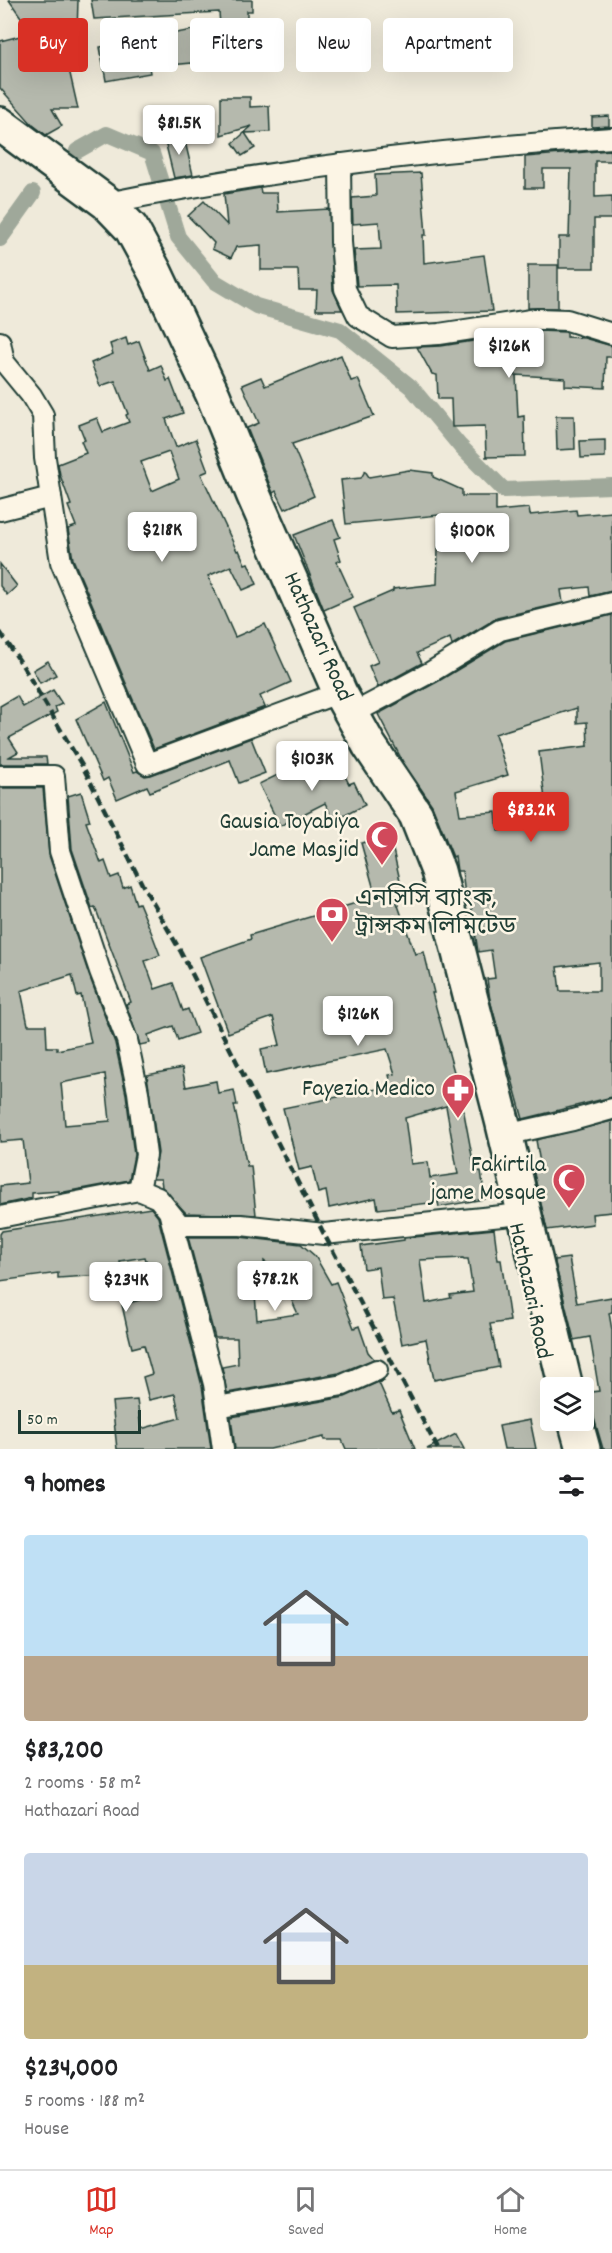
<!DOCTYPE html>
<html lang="en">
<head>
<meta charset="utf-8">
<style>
  :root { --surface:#fff; --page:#f2f2f2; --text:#202124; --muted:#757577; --line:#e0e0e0; --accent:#d93025 }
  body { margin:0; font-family:Dekko,"Noto Sans Bengali",sans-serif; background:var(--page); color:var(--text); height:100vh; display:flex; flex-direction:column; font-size:22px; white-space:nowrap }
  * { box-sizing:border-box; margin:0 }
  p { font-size:20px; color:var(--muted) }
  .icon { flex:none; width:33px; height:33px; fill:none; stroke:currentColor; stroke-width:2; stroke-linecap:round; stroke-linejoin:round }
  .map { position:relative; height:1449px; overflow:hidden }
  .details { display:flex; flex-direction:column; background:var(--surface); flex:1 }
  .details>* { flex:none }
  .banner { position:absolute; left:18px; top:18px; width:576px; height:54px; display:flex; gap:12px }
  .tools { position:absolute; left:540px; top:1377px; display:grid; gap:12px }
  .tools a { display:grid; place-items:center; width:54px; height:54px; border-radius:6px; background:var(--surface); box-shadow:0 6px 24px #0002; font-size:30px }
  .scale { position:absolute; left:18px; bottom:15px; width:123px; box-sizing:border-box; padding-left:6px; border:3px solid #1f3d34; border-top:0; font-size:16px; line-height:21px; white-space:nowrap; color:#1f3d34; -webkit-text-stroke:4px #fcf5e5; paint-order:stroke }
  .price { position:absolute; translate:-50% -51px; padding:0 14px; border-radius:6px; background:#fff; color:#222; font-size:20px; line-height:39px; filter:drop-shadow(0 2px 3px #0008) }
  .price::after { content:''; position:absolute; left:50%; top:36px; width:18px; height:14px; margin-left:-9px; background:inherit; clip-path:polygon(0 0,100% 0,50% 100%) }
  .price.on { background:var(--accent); color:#fff }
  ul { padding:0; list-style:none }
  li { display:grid; align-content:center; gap:12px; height:318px; padding:0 24px }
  li span { display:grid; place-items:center; height:186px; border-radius:6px; color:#555 }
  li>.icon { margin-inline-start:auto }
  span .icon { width:108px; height:108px; fill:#fffc; stroke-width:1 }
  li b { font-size:26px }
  h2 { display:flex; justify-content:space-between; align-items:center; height:72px; padding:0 24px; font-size:26px }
  .pill { padding:0 21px; border-radius:6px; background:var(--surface); box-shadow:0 6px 24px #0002; font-size:21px; line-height:54px }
  .pill.on { background:var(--accent); color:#fff }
  .menu { display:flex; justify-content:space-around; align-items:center; height:84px; border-top:2px solid var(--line); background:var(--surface); font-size:16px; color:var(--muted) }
  .menu a { display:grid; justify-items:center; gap:3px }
  .menu .on { color:var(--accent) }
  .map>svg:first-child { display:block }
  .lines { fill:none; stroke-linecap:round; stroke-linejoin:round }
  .canal { stroke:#9fa89a; stroke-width:16 }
  .building { fill:#b5b9ad; stroke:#1f3d34; stroke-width:1.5; fill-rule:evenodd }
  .minor-casing { stroke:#1f3d34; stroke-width:24 }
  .trunk-casing { stroke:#1f3d34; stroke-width:38 }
  .minor { stroke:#fcf5e5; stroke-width:20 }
  .trunk { stroke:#fcf5e5; stroke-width:33 }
  .rail { stroke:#1f3d34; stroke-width:4.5; stroke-dasharray:9 4.5; stroke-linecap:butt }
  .labels { text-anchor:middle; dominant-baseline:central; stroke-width:5; stroke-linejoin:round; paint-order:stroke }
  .street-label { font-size:24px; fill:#1f3d34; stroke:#fcf5e5 }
  .poi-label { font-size:24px; fill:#1f3d34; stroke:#fcf5e5; text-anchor:end }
</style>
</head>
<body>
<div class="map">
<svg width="612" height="1449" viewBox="0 0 612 1449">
  <rect width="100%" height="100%" fill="#efeada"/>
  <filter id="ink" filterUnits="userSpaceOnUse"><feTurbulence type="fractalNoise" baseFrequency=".0167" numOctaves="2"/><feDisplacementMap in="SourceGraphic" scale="12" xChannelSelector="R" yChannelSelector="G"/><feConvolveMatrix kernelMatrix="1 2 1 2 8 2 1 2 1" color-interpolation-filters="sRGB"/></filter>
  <g filter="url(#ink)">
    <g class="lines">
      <g class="canal">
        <polyline points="77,151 107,134 152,153 178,237 214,281 256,306 340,330 411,387 460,446 504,490 612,486"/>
        <polyline points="0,239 33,193"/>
      </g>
    </g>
    <g class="building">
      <polygon points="9,0 78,0 76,65 68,65 78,109 52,109 62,126 46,135 33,125 0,88 0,41 32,33"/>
      <polygon points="91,0 252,0 252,11 247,11 247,37 230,38 231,50 205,65 192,63 149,67 150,73 106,81 100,47 220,25 219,12 94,19"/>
      <polygon points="221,97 250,97 250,107 269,106 270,132 245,133 255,148 242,156 233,143 252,126 221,135"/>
      <polygon points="609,116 609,126 592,127 592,117"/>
      <polygon points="183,133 193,175 174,178 164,137"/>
      <polygon points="610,150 611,161 595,161 595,197 612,196 612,219 594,219 594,268 559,268 559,237 569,237 571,169 543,169 543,188 525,188 525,157"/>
      <polygon points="421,173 426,235 423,235 424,263 484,255 492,311 397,314 396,285 357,286 354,250 381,249 379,222 353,224 352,198 376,196 375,175"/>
      <polygon points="260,188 261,193 277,193 278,212 329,209 333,290 342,310 316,310 317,290 299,290 298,270 261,270 261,245 236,247 231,258 212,249 214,243 188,216 204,201 227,225 224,194"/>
      <rect x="528" y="265" width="30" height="43"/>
      <polygon points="538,331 565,332 567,333 567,337 584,338 612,346 612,357 606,357 605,388 565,386 565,378 516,375 518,417 524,416 525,456 486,457 485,426 452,427 451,399 438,399 437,375 432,374 417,347 441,346"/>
      <path d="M126,338L128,345L139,341L150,370L161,365L167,381L170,379L183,413L166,419L176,447L196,439L208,471L201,474L237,551L239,550L245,564L248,563L257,584L243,590L231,566L208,576L235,637L265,624L291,682L260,696L265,707L154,749L73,559L68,529L76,526L68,506L71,505L60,475L58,464L86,453L81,441L85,440L79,425L97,418L103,432L129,422L126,415L128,414L115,381L100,386L91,363L113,354L110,344ZM169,452L179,479L152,491L141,462Z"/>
      <polygon points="341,355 351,381 358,379 374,416 292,444 314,496 285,509 276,491 273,493 247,428 259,423 242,385 261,377 265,386"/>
      <polygon points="556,416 574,416 575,449 557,450"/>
      <polygon points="605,440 605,457 581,458 580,441"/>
      <polygon points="409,470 433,473 433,477 462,490 462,496 496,496 496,511 529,508 530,515 576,510 577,515 612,512 612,591 590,596 589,587 561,590 563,603 497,618 452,645 450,638 417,653 422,663 378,687 369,666 378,662 354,608 393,591 393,589 437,584 439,515 346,524 341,480 361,478 365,471 369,477"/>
      <polygon points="333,520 340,537 334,539 341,560 337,562 353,597 324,610 294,535"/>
      <polygon points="0,564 17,586 7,595 0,586"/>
      <path d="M612,615V1097L523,1119L490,1000L487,979L495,978L491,950L478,952L471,904H466L462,871H457L455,856L453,857L432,805L403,762L378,714L437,682L505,641ZM577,708V723L587,722L588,746L539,752L548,823L498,831L496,812L460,815L456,791L508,775L495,734ZM599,962V991H560L557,967Z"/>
      <polygon points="48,661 56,675 40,683 33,670"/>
      <polygon points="53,690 62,704 55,707 57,712 9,738 18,752 9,757 46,757 47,764 0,764 0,706 17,696 23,707"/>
      <polygon points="106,702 134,772 137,771 145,776 151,775 251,738 265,773 239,783 230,760 150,792 147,786 117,799 108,778 103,781 76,719"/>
      <polygon points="335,756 349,784 354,782 365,805 334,821 325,803 280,826 259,784 292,768 296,776"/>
      <path d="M0,788H43L49,855L89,975L115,1043L126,1094L134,1155L129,1180L59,1193V1191L32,1193V1198L0,1205V1186L28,1183L23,1140L0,1142ZM72,975L77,996L81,995L91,1043L57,1050V1047H47L46,1025H28L21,991ZM105,1074L110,1121L65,1125L61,1083Z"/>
      <polygon points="81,792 90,821 86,822 101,863 105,861 111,878 119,875 123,888 130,885 136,904 139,903 152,934 160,955 145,961 155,989 173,983 183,1011 188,1009 197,1033 178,1040 173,1026 148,1035 150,1043 140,1045 126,1004 131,1002 95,907 92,908 72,849 68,796"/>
      <path d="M390,837L402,889L393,891L415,954L424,952L434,993H432L461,1097L475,1172L481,1171L485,1199L439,1207L438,1202L378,1209L376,1198L329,1208L326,1191L318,1193L312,1167L299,1170L283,1108L392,1086L389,1075L395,1074L387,1049L266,1074L261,1049L280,1045L273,1017L228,1033L200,957L251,939L250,935L376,897L361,843ZM446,1106L458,1174L430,1178L428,1162L411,1164L405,1118Z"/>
      <polygon points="182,1068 186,1087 216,1081 218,1093 234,1090 237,1105 234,1105 247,1166 251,1166 256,1215 186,1213 162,1187 161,1179 153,1179 158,1153 147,1075"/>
      <polygon points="612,1121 612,1212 592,1214 593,1224 547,1230 532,1165 540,1163 536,1140"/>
      <polygon points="151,1208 158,1217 202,1386 211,1449 117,1449 112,1402 137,1400 141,1429 180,1418 175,1394 149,1400 143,1377 152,1374 144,1345 132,1348 128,1332 122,1305 157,1295 145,1257 120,1261 121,1271 103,1273 103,1275 58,1278 58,1273 0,1281 0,1234 2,1231"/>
      <path d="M494,1229L498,1260H501L510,1321L490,1324L499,1367L434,1380L426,1339L402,1344L393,1299L382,1300L378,1267L364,1269L361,1246L404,1240V1238ZM463,1258L464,1259H468L473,1292L450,1295L451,1298L426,1303L420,1260Z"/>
      <path d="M188,1237H240L301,1244L315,1256L331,1284L336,1282L354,1328L359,1326L368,1352L374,1359L339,1373L227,1393L222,1367L238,1364L237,1338H215ZM264,1261L308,1294L292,1301L298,1314L257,1320L255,1294L267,1293Z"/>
      <polygon points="569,1258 577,1303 612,1297 612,1312 609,1313 612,1330 612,1449 603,1449 594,1418 591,1392 599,1391 590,1337 574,1340 555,1263 555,1260"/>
      <polygon points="383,1380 384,1381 379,1383 392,1412 399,1410 415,1449 346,1449 342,1440 324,1440 324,1437 270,1449 235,1449 231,1417 345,1397"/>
      <polygon points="530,1420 536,1449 504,1449 499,1426"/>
      <polygon points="456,1434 464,1449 427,1449"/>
    </g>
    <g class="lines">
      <defs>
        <g id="minor">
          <polyline points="340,164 341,242 345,289 358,316 392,337 439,334 537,319 567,320 612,334"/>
          <path d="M107,203C274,169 442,149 612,138"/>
          <polyline points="0,342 4,362 31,395 43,415 45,458 61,562 147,764 327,697"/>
          <polyline points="0,510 51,497"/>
          <polyline points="352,714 431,672 500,630 612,603"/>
          <polyline points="0,776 54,776 60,851 100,971 127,1040 138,1092 146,1155 139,1190"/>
          <polyline points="505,1135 573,1120 612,1109"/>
          <polyline points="170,1215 214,1384 223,1449"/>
          <polyline points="0,1217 139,1190 158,1198 180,1225 241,1225 324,1234 512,1215"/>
          <polyline points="217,1407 343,1385 377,1370"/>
        </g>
        <g id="trunk">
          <polyline points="0,124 107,203 131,228 155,272 213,395 254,496 340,693 369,745 416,815 438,871 502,1120 566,1388"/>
          <polyline points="575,1420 583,1449"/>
        </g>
      </defs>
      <use href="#minor" class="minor-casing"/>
      <use href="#trunk" class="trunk-casing"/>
      <use href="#minor" class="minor"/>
      <use href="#trunk" class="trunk"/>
      <polyline class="rail" points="0,632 21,663 84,769 142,884 181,952 324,1234 438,1449"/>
    </g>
  </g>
  <defs>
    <symbol id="mosque-pin" viewBox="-11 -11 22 30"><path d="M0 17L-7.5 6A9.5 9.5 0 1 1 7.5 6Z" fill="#d1495b" stroke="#fcf5e5"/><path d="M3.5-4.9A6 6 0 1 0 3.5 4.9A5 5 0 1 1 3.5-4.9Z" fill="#fff"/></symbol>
    <symbol id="bank-pin" viewBox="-11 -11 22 30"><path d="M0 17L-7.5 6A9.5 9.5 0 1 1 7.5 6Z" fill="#d1495b" stroke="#fcf5e5"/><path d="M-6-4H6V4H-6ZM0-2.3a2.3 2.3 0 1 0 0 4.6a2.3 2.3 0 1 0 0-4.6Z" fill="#fff"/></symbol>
    <symbol id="pharmacy-pin" viewBox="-11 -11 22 30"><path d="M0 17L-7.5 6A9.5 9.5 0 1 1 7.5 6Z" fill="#d1495b" stroke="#fcf5e5"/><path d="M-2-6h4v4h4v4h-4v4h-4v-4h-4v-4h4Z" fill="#fff"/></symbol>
  </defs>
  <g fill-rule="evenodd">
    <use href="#mosque-pin" x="363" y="818" width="38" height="52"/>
    <use href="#bank-pin" x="313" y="895" width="38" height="52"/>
    <use href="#pharmacy-pin" x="439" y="1071" width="38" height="52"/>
    <use href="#mosque-pin" x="550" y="1161" width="38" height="52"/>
  </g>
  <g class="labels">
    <g class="street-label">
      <text transform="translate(317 637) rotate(66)">Hathazari Road</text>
      <text transform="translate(529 1291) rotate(78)">Hathazari Road</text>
    </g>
    <g class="poi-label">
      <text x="359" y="823">Gausia Toyabiya<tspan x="359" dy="28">Jame Masjid</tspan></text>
      <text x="355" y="900" text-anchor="start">এনসিসি ব্যাংক,<tspan x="355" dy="28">ট্রান্সকম লিমিটেড</tspan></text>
      <text x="435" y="1090">Fayezia Medico</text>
      <text x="546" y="1166">Fakirtila<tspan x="546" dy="28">jame Mosque</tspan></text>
    </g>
  </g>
</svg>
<div class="tools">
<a><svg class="icon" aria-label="layers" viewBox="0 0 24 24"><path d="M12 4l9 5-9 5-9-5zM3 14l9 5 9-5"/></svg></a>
</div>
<div class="scale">50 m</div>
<b class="price" style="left:179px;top:156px">$81.5K</b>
<b class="price" style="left:509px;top:379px">$126K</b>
<b class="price" style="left:162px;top:563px">$218K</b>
<b class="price" style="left:472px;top:564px">$100K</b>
<b class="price" style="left:312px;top:792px">$103K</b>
<b class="price on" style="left:531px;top:843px">$83.2K</b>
<b class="price" style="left:358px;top:1047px">$126K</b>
<b class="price" style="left:275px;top:1312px">$78.2K</b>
<b class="price" style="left:126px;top:1313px">$234K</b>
<div class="banner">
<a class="pill on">Buy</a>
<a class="pill">Rent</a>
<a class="pill">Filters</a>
<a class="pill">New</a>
<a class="pill">Apartment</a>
</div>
</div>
<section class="details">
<h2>9 homes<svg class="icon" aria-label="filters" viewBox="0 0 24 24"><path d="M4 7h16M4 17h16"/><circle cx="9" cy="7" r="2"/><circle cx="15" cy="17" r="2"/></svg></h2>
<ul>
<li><span style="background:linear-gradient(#bfe0f5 65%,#b9a48a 0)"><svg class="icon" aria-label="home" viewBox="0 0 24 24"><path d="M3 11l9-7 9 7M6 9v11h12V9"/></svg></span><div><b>$83,200</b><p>2 rooms · 58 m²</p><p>Hathazari Road</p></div></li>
<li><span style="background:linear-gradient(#c9d6e8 60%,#c2b280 0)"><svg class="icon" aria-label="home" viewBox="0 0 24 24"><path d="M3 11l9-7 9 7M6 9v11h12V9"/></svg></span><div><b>$234,000</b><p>5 rooms · 188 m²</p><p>House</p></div></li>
</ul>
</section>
<nav class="menu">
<a class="on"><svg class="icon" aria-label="map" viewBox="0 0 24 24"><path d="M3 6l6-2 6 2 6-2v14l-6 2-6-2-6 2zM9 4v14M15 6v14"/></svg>Map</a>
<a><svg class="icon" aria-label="saved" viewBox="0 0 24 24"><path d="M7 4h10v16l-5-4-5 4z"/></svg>Saved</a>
<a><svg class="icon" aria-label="home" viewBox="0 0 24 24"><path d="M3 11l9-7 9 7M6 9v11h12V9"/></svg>Home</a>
</nav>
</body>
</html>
